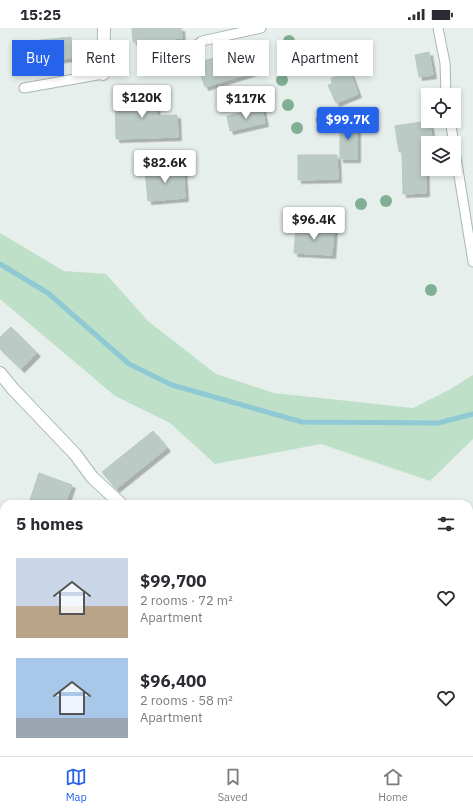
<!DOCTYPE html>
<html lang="en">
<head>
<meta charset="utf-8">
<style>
  :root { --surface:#fff; --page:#f2f2f3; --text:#2b2b33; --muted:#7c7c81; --line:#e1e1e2; --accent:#2563eb }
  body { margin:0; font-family:"IBM Plex Sans",sans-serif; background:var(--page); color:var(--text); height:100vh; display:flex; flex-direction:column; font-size:15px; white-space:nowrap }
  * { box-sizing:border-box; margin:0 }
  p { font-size:13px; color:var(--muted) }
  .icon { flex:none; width:22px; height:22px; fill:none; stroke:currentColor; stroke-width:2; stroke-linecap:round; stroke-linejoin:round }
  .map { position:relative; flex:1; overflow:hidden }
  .details { position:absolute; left:0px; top:472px; width:473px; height:256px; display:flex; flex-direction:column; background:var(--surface); border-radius:12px 12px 0 0; box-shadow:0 2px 6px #0003 }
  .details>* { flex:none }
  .top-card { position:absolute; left:12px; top:12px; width:449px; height:36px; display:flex; gap:8px }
  .fabs { position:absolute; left:421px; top:60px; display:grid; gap:8px }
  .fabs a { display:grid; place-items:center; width:40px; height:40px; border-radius:0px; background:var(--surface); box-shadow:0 2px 6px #0003; font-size:20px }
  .price { position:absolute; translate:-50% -34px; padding:0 9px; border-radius:4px; background:#fff; color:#222; font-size:13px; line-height:26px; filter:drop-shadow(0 1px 2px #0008) }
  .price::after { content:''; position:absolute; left:50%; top:24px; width:12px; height:9px; margin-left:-6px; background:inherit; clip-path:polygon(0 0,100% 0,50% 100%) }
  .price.selected { background:var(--accent); color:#fff }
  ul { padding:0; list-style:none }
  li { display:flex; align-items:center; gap:12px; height:100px; padding:0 16px }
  li span { display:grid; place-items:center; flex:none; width:112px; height:80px; border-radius:0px; color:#555 }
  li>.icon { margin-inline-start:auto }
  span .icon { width:48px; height:48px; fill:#fffc; stroke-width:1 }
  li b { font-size:17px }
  h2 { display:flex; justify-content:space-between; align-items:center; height:48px; padding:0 16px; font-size:17px }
  .chip { padding:0 14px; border-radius:0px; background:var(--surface); box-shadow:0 2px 6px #0003; font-size:14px; line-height:36px }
  .chip.selected { background:var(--accent); color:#fff }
  .status { display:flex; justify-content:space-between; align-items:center; height:28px; padding:0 20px; background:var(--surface); direction:ltr }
  .status svg { height:11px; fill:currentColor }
  .tabs { display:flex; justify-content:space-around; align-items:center; height:56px; border-top:1px solid var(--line); background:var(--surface); font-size:11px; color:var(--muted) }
  .tabs a { display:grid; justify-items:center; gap:2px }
  .tabs .selected { color:var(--accent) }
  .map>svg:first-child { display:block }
  .green { fill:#bfe0c8 }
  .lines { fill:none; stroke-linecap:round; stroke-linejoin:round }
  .stream { stroke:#8ec9d4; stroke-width:5 }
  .building { fill:#bbcac4; stroke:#b8c9c2; filter:url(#shadow) }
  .lane-casing { stroke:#a8b8b2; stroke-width:11 }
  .street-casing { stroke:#a8b8b2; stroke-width:14 }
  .lane { stroke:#fff; stroke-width:9 }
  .street { stroke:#fff; stroke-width:12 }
  .tree { fill:#80af93 }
</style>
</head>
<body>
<div class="status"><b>15:25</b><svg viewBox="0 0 49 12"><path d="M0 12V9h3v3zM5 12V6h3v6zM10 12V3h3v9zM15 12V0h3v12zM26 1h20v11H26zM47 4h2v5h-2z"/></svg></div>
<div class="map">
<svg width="473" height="728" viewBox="0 0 473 728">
  <defs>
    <filter id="shadow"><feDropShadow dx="3.5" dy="3.5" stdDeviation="0" flood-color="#0004"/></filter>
  </defs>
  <rect width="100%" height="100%" fill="#e6efeb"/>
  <polygon class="green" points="0,205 64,243 106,246 148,293 216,346 274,365 413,380 449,362 473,347 473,411 430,453 321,416 215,436 170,395 115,368 0,271"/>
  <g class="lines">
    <polyline class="stream" points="0,236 48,265 129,336 172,357 302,394 438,395 473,386"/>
  </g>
  <g class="building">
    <polygon points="132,0 181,0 182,10 133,14"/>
    <polygon points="71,9 73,30 51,32 52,40 26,43 23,14"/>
    <polygon points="246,20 254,44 205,59 197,35"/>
    <polygon points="429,24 433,47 419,49 415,27"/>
    <polygon points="350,44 358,66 336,75 328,57 332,56 331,50"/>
    <polygon points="151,66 151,73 156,73 157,88 177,87 178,109 116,111 115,67"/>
    <polygon points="262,80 265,95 230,103 227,88"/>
    <polygon points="428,93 429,93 433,115 428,115 428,120 425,121 426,165 403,166 402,124 399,124 395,98"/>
    <rect x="340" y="95" width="17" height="36"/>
    <polygon points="298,127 337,127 338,151 298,152"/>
    <polygon points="183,138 185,170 148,173 145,142"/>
    <polygon points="296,199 334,201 332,227 294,225"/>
    <polygon points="11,299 37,325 21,341 0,321 0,309"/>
    <polygon points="153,403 167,420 116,461 102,444"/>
    <polygon points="39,445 72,457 65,476 42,476 30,472"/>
  </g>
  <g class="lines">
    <defs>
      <g id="lane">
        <polyline points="438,0 445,35 446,67"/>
        <polyline points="173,35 202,13 261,0"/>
        <polyline points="24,60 103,46"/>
        <polyline points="450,93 454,115"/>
        <polyline points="454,117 473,234"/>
        <polyline points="469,553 473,550"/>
        <polyline points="280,728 282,724"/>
      </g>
      <g id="street">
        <polyline points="103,46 104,0"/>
        <polyline points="0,345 13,361 75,426 92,449 121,476"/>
        <polyline points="74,728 76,724"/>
      </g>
    </defs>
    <use href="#lane" class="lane-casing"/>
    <use href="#street" class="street-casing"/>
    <use href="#lane" class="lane"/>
    <use href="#street" class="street"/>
  </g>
  <g class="tree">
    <circle cx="289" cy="13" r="6"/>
    <circle cx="282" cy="52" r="6"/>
    <circle cx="288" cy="77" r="6"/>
    <circle cx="322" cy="92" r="6"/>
    <circle cx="297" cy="100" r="6"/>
    <circle cx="386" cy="173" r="6"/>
    <circle cx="361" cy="176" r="6"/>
    <circle cx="431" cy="262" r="6"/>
  </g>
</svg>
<div class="fabs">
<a><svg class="icon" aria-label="locate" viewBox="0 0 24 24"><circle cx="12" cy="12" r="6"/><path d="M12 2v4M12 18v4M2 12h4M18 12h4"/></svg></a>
<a><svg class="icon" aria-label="layers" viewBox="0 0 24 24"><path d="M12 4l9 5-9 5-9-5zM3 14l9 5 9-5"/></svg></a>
</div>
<b class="price" style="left:142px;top:91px">$120K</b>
<b class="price" style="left:246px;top:92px">$117K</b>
<b class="price selected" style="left:348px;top:113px">$99.7K</b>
<b class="price" style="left:165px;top:156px">$82.6K</b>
<b class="price" style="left:314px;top:213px">$96.4K</b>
<div class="top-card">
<a class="chip selected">Buy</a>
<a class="chip">Rent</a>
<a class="chip">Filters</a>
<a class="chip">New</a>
<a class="chip">Apartment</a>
</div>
<section class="details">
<h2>5 homes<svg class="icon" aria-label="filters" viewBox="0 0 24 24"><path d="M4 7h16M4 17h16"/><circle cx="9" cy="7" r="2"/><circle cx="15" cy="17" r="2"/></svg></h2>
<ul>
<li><span style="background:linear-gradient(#c9d6e8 60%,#b9a48a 0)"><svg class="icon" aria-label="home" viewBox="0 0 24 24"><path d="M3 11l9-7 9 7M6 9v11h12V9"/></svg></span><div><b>$99,700</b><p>2 rooms · 72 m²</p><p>Apartment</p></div><svg class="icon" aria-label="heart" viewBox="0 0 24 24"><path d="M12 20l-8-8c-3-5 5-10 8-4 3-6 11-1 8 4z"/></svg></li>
<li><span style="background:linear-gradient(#a9c7e8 75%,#9aa5b1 0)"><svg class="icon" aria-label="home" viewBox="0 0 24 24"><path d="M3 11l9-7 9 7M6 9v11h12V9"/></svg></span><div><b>$96,400</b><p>2 rooms · 58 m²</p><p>Apartment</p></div><svg class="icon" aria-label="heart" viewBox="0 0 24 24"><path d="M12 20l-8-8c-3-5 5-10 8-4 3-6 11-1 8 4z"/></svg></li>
</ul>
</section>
</div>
<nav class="tabs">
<a class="selected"><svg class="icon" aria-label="map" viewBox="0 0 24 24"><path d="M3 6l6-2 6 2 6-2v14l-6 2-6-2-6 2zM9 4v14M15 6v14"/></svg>Map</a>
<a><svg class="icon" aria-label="saved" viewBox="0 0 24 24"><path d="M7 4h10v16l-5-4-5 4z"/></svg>Saved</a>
<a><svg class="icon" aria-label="home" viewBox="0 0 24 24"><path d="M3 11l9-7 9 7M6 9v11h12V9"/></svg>Home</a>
</nav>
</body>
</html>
